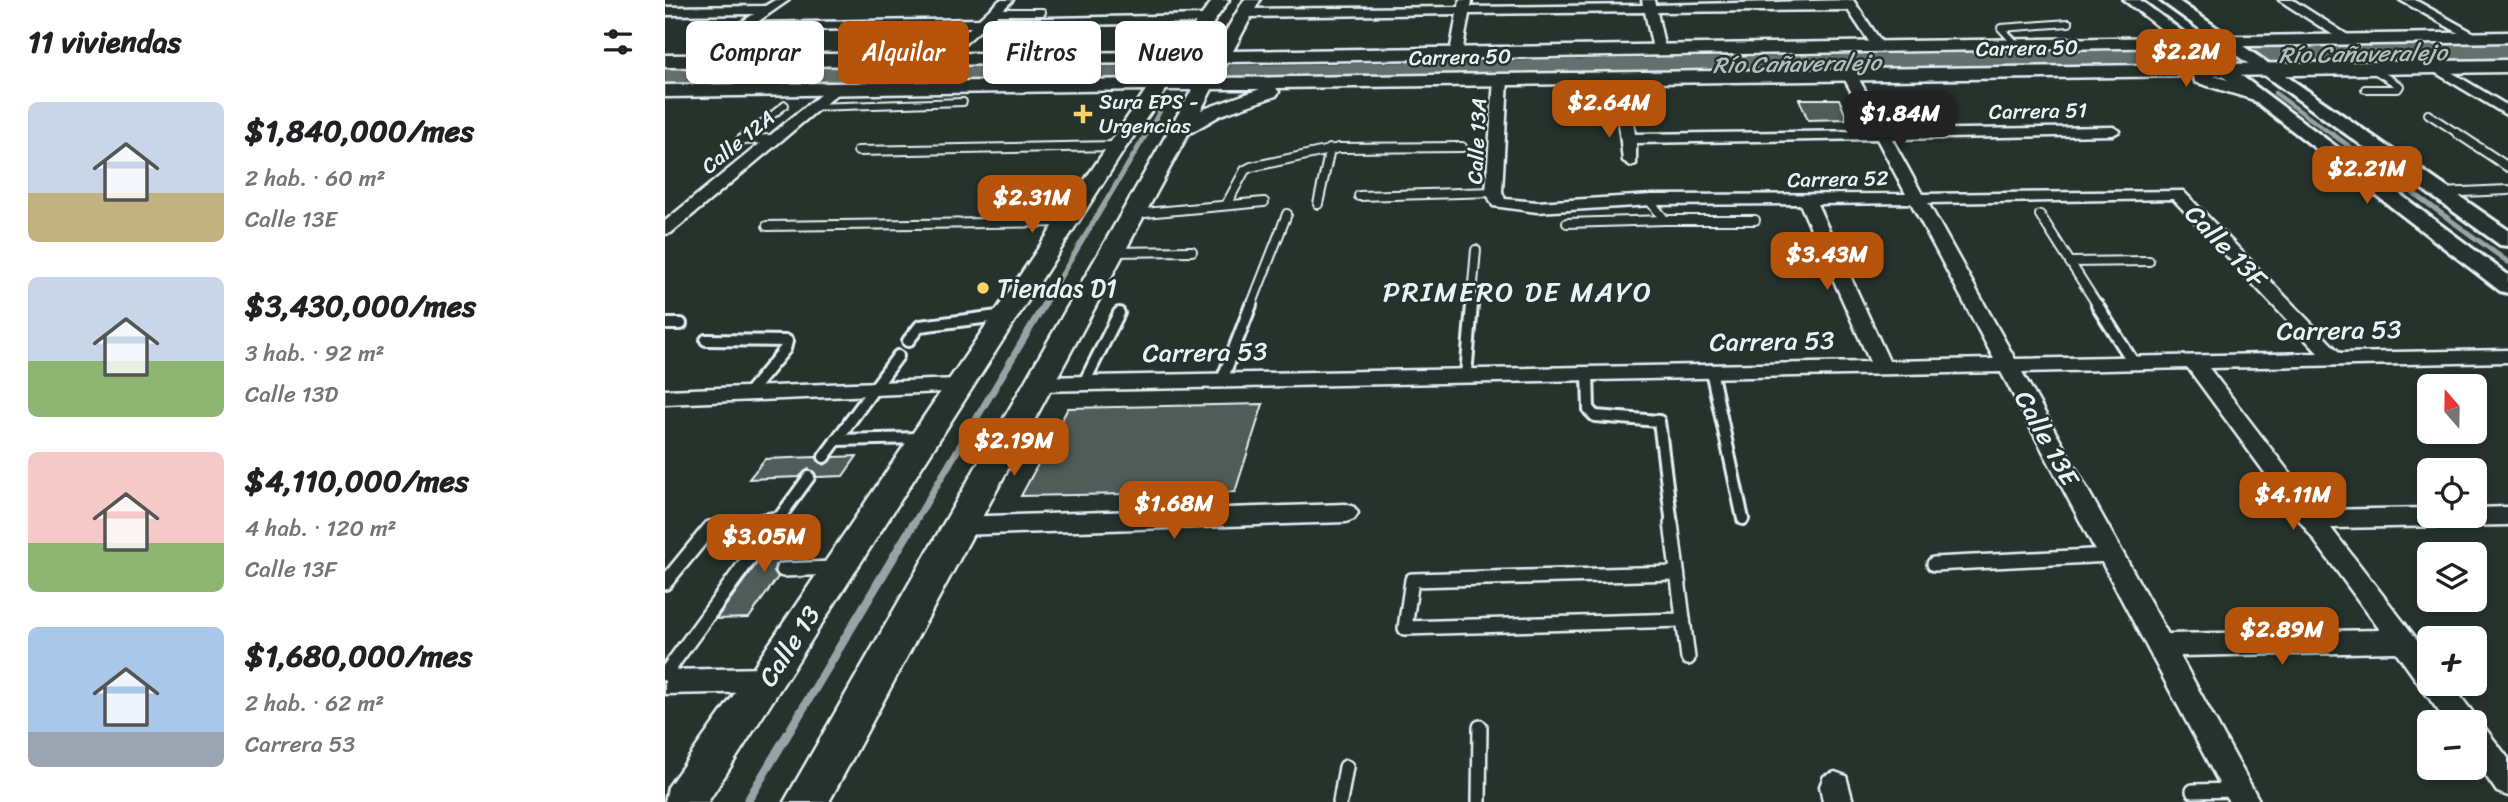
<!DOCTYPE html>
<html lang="es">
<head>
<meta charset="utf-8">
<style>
  :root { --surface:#fff; --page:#f2f2f2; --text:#202124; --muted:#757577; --accent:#b45309 }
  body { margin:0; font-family:Sriracha,sans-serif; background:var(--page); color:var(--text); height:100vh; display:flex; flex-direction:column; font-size:26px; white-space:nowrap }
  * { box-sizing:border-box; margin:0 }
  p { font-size:23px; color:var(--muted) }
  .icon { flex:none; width:38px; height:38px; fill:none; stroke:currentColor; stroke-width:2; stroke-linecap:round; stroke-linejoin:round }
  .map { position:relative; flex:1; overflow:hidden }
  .sheet { display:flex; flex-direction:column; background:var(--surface); width:665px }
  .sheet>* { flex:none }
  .hud { position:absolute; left:21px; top:21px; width:665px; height:63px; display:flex; gap:14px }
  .needle { width:46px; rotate:340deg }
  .fabs { position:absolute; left:1752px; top:374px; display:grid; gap:14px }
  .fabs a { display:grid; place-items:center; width:70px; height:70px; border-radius:10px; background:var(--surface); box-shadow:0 4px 10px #0003; font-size:35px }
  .price { position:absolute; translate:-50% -60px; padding:0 16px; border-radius:14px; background:var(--accent); color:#fff; font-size:23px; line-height:46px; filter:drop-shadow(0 2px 4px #0008) }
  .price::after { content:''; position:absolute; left:50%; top:42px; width:21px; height:16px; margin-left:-10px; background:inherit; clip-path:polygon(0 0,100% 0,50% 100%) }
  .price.selected { background:#222; color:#fff }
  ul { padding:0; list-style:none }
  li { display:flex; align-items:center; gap:21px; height:175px; padding:0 28px }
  li span { display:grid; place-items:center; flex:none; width:196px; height:140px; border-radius:10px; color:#555 }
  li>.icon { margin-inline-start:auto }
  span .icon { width:84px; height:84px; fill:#fffc; stroke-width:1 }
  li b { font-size:30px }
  h2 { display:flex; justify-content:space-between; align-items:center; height:84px; padding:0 28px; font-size:30px }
  .pill { padding:0 24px; border-radius:10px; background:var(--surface); box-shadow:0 4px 10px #0003; font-size:24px; line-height:63px }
  .pill.selected { background:var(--accent); color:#fff }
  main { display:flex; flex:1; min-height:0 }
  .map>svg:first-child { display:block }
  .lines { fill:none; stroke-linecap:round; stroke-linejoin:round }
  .stream-far3 { stroke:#98a3a5; stroke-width:4.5 }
  .stream-far2 { stroke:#98a3a5; stroke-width:5 }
  .stream-far1 { stroke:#98a3a5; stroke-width:7 }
  .stream { stroke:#98a3a5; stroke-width:9 }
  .river { fill:#636f6d; fill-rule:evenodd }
  .building { fill:#505c59; stroke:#e8f1f8; stroke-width:2 }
  .service-far3-casing { stroke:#e8f1f8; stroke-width:10 }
  .service-far2-casing { stroke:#e8f1f8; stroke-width:12 }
  .service-far1-casing { stroke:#e8f1f8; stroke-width:16 }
  .service-casing { stroke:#e8f1f8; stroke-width:18 }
  .minor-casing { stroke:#e8f1f8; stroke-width:5 }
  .tertiary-casing { stroke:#e8f1f8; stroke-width:6 }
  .secondary-casing { stroke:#e8f1f8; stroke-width:5 }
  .service-far3 { stroke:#26332d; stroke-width:6 }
  .service-far2 { stroke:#26332d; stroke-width:8 }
  .service-far1 { stroke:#26332d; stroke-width:10 }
  .service { stroke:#26332d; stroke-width:13 }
  .minor { fill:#26332d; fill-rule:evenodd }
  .tertiary { fill:#26332d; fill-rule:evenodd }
  .secondary { fill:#26332d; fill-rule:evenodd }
  .poi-dot { fill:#ffd166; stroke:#26332d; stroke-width:2.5 }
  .labels { text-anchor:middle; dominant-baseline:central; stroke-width:5; stroke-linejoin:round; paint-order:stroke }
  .far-street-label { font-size:21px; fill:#e8f1f8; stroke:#26332d }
  .far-poi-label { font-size:21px; fill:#e8f1f8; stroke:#26332d; text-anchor:start }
  .far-water-label { font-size:23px; font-style:italic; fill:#b3bdc0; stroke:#26332d }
  .street-label { font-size:26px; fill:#e8f1f8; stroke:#26332d }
  .poi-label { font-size:26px; fill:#e8f1f8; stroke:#26332d; text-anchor:start }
  .neighbourhood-label { font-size:28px; letter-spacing:2px; fill:#e8f1f8; stroke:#26332d }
</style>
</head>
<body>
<main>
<section class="sheet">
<h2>11 viviendas<svg class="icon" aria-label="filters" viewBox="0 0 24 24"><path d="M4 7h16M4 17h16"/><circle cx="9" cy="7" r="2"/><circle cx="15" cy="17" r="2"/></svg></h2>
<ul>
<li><span style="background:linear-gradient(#c9d6e8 65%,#c2b280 0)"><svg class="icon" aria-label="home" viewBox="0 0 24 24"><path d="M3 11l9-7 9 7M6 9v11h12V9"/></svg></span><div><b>$1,840,000/mes</b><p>2 hab. · 60 m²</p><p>Calle 13E</p></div></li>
<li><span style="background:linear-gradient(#c9d6e8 60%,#8fb573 0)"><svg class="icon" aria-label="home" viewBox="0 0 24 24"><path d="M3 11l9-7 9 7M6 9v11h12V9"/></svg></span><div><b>$3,430,000/mes</b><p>3 hab. · 92 m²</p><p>Calle 13D</p></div></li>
<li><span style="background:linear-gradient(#f6c9c9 65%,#8fb573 0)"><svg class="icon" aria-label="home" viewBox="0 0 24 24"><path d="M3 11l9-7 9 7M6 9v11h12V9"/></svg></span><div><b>$4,110,000/mes</b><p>4 hab. · 120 m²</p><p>Calle 13F</p></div></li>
<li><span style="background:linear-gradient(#a9c7e8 75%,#9aa5b1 0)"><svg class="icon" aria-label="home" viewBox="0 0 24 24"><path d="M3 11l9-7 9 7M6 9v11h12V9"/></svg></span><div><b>$1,680,000/mes</b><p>2 hab. · 62 m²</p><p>Carrera 53</p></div></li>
</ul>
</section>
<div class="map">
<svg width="1843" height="802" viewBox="0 0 1843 802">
  <rect width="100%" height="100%" fill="#26332d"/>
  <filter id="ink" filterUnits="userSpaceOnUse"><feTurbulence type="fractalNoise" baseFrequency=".0143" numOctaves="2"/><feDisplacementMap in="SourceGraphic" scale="14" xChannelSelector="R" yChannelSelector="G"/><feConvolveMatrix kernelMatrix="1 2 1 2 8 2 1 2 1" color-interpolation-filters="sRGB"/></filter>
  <g filter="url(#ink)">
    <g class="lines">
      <g class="stream-far3">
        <polyline points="1610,93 1668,135"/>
        <polyline points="481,135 495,111"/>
      </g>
      <g class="stream-far2">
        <polyline points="1666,133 1843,262"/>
        <polyline points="378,306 482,133"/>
      </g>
      <polyline class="stream-far1" points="248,525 379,305"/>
      <polyline class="stream" points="82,802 249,523"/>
      <polygon class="river" points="1843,44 1843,60 520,82 0,84 0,68 520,66"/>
    </g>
    <g class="building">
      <polygon points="1134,99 1174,99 1182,119 1143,120"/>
      <polygon points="598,404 570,492 356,496 403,408"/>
      <polygon points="192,456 178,476 152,477 144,469 134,477 84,479 100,459 151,457 159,465 169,457"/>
      <polygon points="148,528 125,561 110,565 109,571 113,577 84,618 51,619 117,529"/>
    </g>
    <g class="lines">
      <defs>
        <g id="service-far3">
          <polyline points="329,12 377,12"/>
          <polyline points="1350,43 1336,28 1404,23"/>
          <polyline points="1700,89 1733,89 1735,86 1706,68"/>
          <polyline points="149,107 298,102"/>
          <polyline points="1763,114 1795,135"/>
          <polyline points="82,135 120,105"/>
        </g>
        <g id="service-far2">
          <polyline points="84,133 76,140 110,139"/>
          <polyline points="1792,133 1843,167"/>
          <polyline points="193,151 451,146"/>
          <polyline points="1775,193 1843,190"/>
          <polyline points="694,196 829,192"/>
          <polyline points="653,204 665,149"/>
          <polyline points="561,205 580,170 586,167 674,148 797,147"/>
          <polyline points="469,214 599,202"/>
          <polyline points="1375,215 1433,306"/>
          <polyline points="1000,220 1090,220"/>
          <polyline points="902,223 1000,220 984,200"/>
          <polyline points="102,226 404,222"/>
          <polyline points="448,252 527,251"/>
          <polyline points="1405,262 1484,261"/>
          <polyline points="586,306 622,214"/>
          <polyline points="806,306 811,250"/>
        </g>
        <g id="service-far1">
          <polyline points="1432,305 1468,362"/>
          <polyline points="0,324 16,324"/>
          <polyline points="41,340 122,341 120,349 82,395"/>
          <polyline points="243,341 255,326 341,315"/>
          <polyline points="1046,370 1078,519"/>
          <polyline points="923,373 924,410 930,416 994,421 1007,525"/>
          <polyline points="801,375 807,305"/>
          <polyline points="557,380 586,305"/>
          <polyline points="419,383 454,313"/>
          <polyline points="171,440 256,438"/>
          <polyline points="159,457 233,356"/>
          <polyline points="66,525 115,517"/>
          <polyline points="109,525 144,477"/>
        </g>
        <g id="service">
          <polyline points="1006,523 1023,658"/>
          <polyline points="1269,564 1445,555"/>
          <polyline points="118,570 168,568"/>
          <polyline points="1012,573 747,580 740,628 1018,620"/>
          <polyline points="0,583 45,528 77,523"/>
          <polyline points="0,674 110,523"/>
          <polyline points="1528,791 1571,790"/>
          <polyline points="675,802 681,767"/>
          <polyline points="814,802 815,727"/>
        </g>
        <g id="minor">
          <polygon points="110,0 124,0 91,23 314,19 335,0 348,0 328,19 544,15 550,19 544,23 320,26 276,65 270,61 271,58 306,27 79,31 24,65 19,64 19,58 89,14 0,15 0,7 100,6"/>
          <polygon points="795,0 807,0 806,7 978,5 977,0 989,0 990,5 1188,0 1219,46 1209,49 1183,10 992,12 1000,49 994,53 988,49 980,12 804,14 797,53 791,57 785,53 792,14 579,17 573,13 579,9 794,7"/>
          <polygon points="1614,0 1628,0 1689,39 1679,42"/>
          <polygon points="1735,0 1750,0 1818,38 1808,41"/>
          <polygon points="1771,63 1843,106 1843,116 1766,70 1766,64"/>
          <path d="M1184,70L1191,74L1222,130L1448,127L1455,131L1448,135L1227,139L1257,194L1518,191L1675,353L1843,350V362L1544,368L1653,510L1764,508V516H1810V508L1843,507V525L1666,528L1764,655V684H1786L1809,714L1812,725L1820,728L1843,758V796L1832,792L1810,760V723H1782L1731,652L1515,656L1595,802H1564L1336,372L372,391L362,384L372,377L1205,362L1135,204L987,205L872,212L828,206L821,192L829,79L836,75L843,79L837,192L840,199L872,202L987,195L1241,194L1212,139L971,143V164L966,166L958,161L953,114L960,110L967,114L970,134L1207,131L1177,74ZM1508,199L1653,353L1350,359L1263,203ZM1246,203L1329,359L1224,361L1152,204ZM1523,368L1715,630L1503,634L1357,372Z"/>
          <polygon points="167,85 179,88 6,233 0,234 0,221"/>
          <polygon points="293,379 303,386 300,391 0,404 0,390"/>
          <polygon points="681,504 689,507 693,513 689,519 681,522 292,535 284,532 280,526 284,520 292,517"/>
          <polygon points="102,668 112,672 116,680 112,688 102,692 0,694 0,670"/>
          <polygon points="1170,772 1181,776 1188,802 1158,802 1155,786 1159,776"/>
        </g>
        <g id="tertiary">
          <polygon points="1459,0 1475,0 1843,275 1843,293 1835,291"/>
          <polygon points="1495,0 1512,0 1843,230 1843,246 1835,245"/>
        </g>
        <path id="secondary" d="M548,0H564L528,52H549L579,0H595L568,51L1843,32V42L562,62L553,78L1843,60V72L1549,76L1593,89L1596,93L1586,99L1530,82L1529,76L611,88L614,92L611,96L556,115L523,134L164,802H119L527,90H501L461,147L43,802H0L3,787L88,668L481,90L0,97V85L490,79L501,63L0,67V55L509,52ZM520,63H543L534,78H509ZM547,89H595L536,110Z"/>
      </defs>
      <use href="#service-far3" class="service-far3-casing"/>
      <use href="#service-far2" class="service-far2-casing"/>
      <use href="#service-far1" class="service-far1-casing"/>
      <use href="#service" class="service-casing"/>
      <use href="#minor" class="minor-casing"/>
      <use href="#tertiary" class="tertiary-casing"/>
      <use href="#secondary" class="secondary-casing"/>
      <use href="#service-far3" class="service-far3"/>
      <use href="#service-far2" class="service-far2"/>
      <use href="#service-far1" class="service-far1"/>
      <use href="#service" class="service"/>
      <use href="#minor" class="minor"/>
      <use href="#tertiary" class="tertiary"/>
      <use href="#secondary" class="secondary"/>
    </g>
  </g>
  <g class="poi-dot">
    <path d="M414.5 103.5h7v7h7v7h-7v7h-7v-7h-7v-7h7z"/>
    <circle cx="318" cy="288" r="7"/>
  </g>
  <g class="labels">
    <g class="far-street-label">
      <text transform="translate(1362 48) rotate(-1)">Carrera 50</text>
      <text transform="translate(795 57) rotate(-1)">Carrera 50</text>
      <text transform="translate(1373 111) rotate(-1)">Carrera 51</text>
      <text transform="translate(812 141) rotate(-87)">Calle 13A</text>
      <text transform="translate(73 142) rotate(-39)">Calle 12A</text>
      <text transform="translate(1173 179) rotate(-1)">Carrera 52</text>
    </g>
    <g class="far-poi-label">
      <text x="434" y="102">Sura EPS -<tspan x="434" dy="24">Urgencias</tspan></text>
    </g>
    <g class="far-water-label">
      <text transform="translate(1698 54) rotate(-1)">Río Cañaveralejo</text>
      <text transform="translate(1132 64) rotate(-1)">Río Cañaveralejo</text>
    </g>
    <g class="street-label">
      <text transform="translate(1561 246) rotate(46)">Calle 13F</text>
      <text transform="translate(1674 330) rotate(-1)">Carrera 53</text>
      <text transform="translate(1107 341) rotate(-1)">Carrera 53</text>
      <text transform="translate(540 352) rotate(-1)">Carrera 53</text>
      <text transform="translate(1382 438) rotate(61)">Calle 13E</text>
      <text transform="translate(124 646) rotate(-57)">Calle 13</text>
    </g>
    <g class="poi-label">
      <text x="332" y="288">Tiendas D1</text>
    </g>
    <g class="neighbourhood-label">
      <text x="853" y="291">PRIMERO DE MAYO</text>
    </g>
  </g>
</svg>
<div class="fabs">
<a><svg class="needle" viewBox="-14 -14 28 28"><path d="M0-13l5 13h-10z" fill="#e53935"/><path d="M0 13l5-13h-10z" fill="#757577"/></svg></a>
<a><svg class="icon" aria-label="locate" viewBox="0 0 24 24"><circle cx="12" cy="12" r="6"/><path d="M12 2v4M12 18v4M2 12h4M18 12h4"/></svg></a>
<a><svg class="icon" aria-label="layers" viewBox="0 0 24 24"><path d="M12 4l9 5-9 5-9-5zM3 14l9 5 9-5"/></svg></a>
<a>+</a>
<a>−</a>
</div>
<b class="price" style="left:1521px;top:89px">$2.2M</b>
<b class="price" style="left:944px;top:140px">$2.64M</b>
<b class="price selected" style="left:1235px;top:151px">$1.84M</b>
<b class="price" style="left:1702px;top:206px">$2.21M</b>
<b class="price" style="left:367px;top:235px">$2.31M</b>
<b class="price" style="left:1162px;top:292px">$3.43M</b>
<b class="price" style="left:349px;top:478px">$2.19M</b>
<b class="price" style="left:1628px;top:532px">$4.11M</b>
<b class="price" style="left:509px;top:541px">$1.68M</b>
<b class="price" style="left:99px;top:574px">$3.05M</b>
<b class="price" style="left:1617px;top:667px">$2.89M</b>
<div class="hud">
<a class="pill">Comprar</a>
<a class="pill selected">Alquilar</a>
<a class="pill">Filtros</a>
<a class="pill">Nuevo</a>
</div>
</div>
</main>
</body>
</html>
